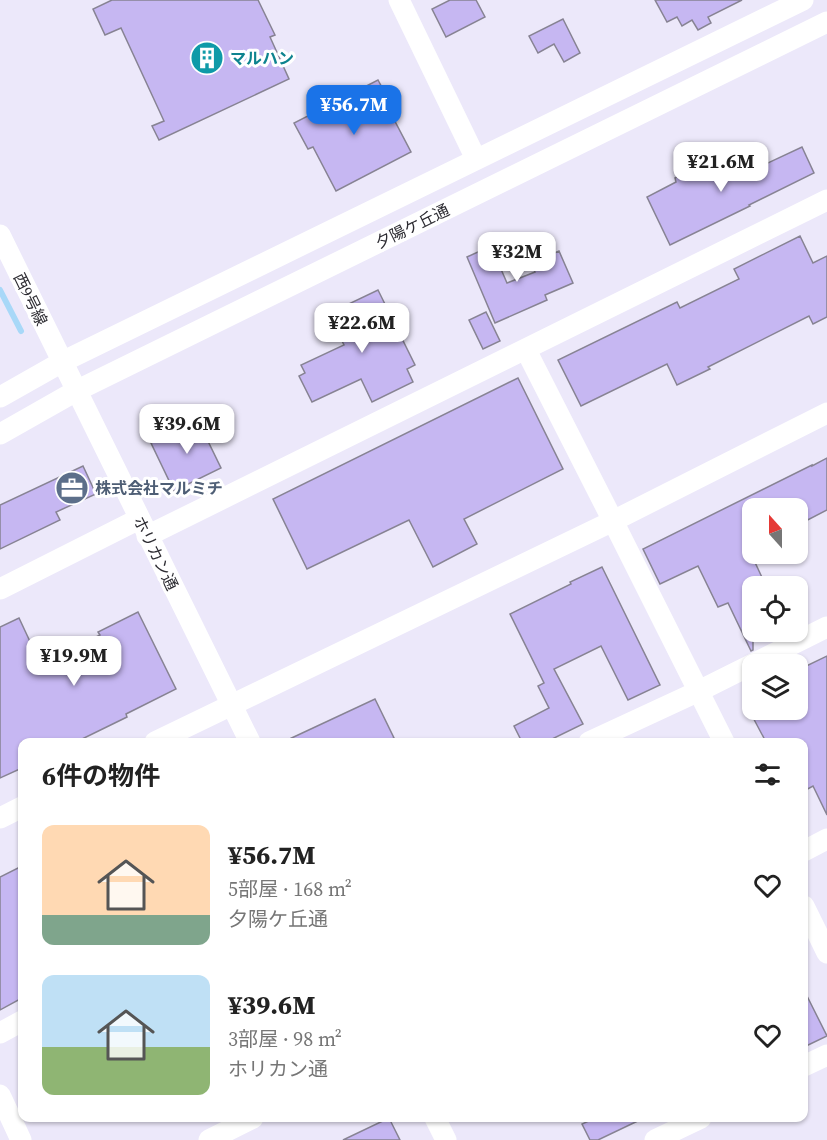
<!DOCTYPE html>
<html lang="ja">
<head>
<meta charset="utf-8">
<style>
  :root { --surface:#fff; --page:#f2f2f2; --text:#222; --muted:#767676; --accent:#1a73e8 }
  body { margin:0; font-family:"Source Serif 4","Noto Sans JP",serif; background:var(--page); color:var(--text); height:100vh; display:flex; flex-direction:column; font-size:22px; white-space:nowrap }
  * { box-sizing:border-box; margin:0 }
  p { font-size:20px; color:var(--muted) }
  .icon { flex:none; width:33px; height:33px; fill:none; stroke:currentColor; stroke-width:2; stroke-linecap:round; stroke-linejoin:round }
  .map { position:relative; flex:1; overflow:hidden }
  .details { position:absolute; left:18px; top:738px; width:790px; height:384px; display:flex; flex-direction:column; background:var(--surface); border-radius:12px; box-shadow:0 2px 4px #0004 }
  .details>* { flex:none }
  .needle { width:39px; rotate:339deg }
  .buttons { position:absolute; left:742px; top:498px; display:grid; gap:12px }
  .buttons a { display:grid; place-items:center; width:66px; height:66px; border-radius:12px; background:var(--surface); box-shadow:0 2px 4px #0004; font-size:30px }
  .price { position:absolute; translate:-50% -51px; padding:0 14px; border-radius:12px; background:#fff; color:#222; font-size:20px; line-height:39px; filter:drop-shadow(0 2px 3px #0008) }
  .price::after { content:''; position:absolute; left:50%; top:36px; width:18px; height:14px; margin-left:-9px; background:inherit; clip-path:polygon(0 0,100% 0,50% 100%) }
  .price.current { background:var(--accent); color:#fff }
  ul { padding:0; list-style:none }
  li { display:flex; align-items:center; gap:18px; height:150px; padding:0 24px }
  li span { display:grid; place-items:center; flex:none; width:168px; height:120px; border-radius:12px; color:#555 }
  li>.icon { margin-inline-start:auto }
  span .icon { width:72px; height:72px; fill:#fffc; stroke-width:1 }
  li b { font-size:26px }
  h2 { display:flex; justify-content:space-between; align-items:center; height:72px; padding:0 24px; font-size:26px }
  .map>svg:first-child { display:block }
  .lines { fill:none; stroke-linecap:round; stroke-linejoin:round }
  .stream { stroke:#a8d8f8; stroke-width:6 }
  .building { fill:#c6b7f2; stroke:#878393; stroke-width:1.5 }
  .minor { stroke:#fff; stroke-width:21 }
  .labels { text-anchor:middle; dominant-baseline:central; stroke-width:6; stroke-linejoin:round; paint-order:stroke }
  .culture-label { font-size:16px; font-weight:bold; fill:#0d838f; stroke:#fff; text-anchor:start }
  .street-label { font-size:16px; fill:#2d2c32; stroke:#fff }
  .service-label { font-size:16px; font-weight:bold; fill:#4e5e75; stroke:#fff; text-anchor:start }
</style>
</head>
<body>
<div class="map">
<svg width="827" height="1140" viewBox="0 0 827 1140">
  <rect width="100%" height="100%" fill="#ece8fa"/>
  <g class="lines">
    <polyline class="stream" points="0,290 21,331"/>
  </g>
  <g class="building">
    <polygon points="112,0 258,0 275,35 270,37 289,79 159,140 152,126 164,121 121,28 105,35 93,9"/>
    <polygon points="450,0 476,0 485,17 446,37 432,9"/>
    <polygon points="655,0 742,0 708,17 711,23 698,30 692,20 682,26 677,17 667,22"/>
    <polygon points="563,19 580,53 564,62 554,44 538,53 529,36"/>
    <polygon points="378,80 392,106 388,108 411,152 336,191 313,147 308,149 294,123"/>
    <polygon points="802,147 814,173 749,205 750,206 670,245 647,197 676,182 675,178 725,154 736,178"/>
    <polygon points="800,236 813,263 827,256 827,317 813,324 809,316 708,367 710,369 677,385 667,364 581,406 558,360 677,302 680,308 739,279 734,269"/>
    <polygon points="491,246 507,283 535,272 531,263 559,251 573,283 545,295 547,300 495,323 467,257"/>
    <polygon points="378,290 415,365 407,369 413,382 372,402 361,379 312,402 299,376 305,373 301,365 344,345 341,339 348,336 336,310"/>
    <polygon points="486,312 500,341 483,349 469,320"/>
    <polygon points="518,378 563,469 464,519 477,544 433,567 409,520 307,569 273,499"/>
    <polygon points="203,418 210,432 205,435 221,468 174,491 151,443"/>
    <polygon points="827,458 827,510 798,525 798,508 753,508 753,558 766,586 753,586 753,650 751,651 728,603 718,607 698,566 660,584 643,549 812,465 812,466"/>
    <polygon points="83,466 96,494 56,512 60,520 0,549 0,505"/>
    <polygon points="602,567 660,685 628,700 601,646 554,669 583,724 546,742 522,742 514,726 549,708 538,686 544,683 510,614 571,584 570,582"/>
    <polygon points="138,612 176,689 126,714 127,717 76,742 22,742 22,768 0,778 0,627 19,618 41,665 100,635 98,632"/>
    <polygon points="827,656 827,815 813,786 804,791 804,742 766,742 749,710 798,710 798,670"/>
    <polygon points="375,699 394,738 385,742 283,742"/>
    <polygon points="22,866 22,998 0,1010 0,877"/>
    <polygon points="804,990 827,1036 804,1047"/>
    <polygon points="389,1118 400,1140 343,1140"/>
    <polygon points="595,1118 644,1118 598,1140 590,1140 582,1124"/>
  </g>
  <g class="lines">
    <g class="minor">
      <polyline points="399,0 476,159"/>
      <polyline points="0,235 250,742"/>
      <polyline points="526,350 613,521 724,742"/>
      <polyline points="0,397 62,362 803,0"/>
      <polyline points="0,434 76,391 827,22"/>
      <polyline points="147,536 827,200"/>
      <polyline points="0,589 139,519"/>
      <polyline points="155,742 613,521 827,413"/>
      <polyline points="589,742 699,691 827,627"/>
      <polyline points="0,818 22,807"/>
      <polyline points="804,851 827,839"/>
      <polyline points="804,906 827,953"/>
      <polyline points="0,1033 22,1021"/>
      <polyline points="804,1066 827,1055"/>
      <polyline points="0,1095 21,1140"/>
      <polyline points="435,1118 446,1140"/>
      <polyline points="209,1140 253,1118"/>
      <polyline points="655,1140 701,1118"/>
    </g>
  </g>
  <defs>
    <symbol id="building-disc" viewBox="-11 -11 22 22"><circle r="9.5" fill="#0f9aa8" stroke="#fff"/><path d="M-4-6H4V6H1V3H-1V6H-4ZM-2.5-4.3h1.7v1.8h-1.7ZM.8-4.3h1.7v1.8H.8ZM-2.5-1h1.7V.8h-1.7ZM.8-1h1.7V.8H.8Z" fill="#fff"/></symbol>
    <symbol id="office-disc" viewBox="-11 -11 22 22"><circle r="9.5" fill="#5c6f8a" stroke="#fff"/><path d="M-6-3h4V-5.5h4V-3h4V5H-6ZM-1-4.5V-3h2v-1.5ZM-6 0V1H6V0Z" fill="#fff"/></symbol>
  </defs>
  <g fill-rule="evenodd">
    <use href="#building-disc" x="188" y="39" width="38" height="38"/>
    <use href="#office-disc" x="53" y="469" width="38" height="38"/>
  </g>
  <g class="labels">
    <g class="culture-label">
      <text x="230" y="58">マルハン</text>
    </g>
    <g class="street-label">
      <text transform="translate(412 226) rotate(-26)">夕陽ケ丘通</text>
      <text transform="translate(31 299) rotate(64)">西9号線</text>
      <text transform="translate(156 553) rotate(64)">ホリカン通</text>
    </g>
    <g class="service-label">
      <text x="95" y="488">株式会社マルミチ</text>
    </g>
  </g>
</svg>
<div class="buttons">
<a><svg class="needle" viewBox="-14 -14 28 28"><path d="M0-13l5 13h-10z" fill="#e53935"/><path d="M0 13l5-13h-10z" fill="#767676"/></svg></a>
<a><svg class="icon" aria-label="locate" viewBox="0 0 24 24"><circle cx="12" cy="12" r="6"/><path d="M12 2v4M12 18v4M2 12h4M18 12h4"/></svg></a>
<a><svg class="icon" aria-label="layers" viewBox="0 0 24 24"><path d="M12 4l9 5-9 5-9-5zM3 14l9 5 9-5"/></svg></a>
</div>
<b class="price current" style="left:354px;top:136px">¥56.7M</b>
<b class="price" style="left:721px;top:193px">¥21.6M</b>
<b class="price" style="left:517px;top:283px">¥32M</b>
<b class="price" style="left:362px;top:354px">¥22.6M</b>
<b class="price" style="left:187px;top:455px">¥39.6M</b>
<b class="price" style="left:74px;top:687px">¥19.9M</b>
<section class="details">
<h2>6件の物件<svg class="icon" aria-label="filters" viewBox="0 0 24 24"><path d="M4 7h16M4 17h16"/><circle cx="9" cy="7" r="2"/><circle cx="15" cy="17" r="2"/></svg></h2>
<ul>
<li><span style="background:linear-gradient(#ffd9b3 75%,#7fa58c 0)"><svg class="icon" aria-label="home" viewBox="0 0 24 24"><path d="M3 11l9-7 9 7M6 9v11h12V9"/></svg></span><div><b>¥56.7M</b><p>5部屋 · 168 m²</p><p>夕陽ケ丘通</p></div><svg class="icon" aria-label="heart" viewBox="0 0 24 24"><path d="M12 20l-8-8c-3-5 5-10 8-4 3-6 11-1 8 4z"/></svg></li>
<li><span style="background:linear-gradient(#bfe0f5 60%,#8fb573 0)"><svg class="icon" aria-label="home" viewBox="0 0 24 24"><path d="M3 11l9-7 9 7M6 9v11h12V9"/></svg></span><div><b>¥39.6M</b><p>3部屋 · 98 m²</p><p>ホリカン通</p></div><svg class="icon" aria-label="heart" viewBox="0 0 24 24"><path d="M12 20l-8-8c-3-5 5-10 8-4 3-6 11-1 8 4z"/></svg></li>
</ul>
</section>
</div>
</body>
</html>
